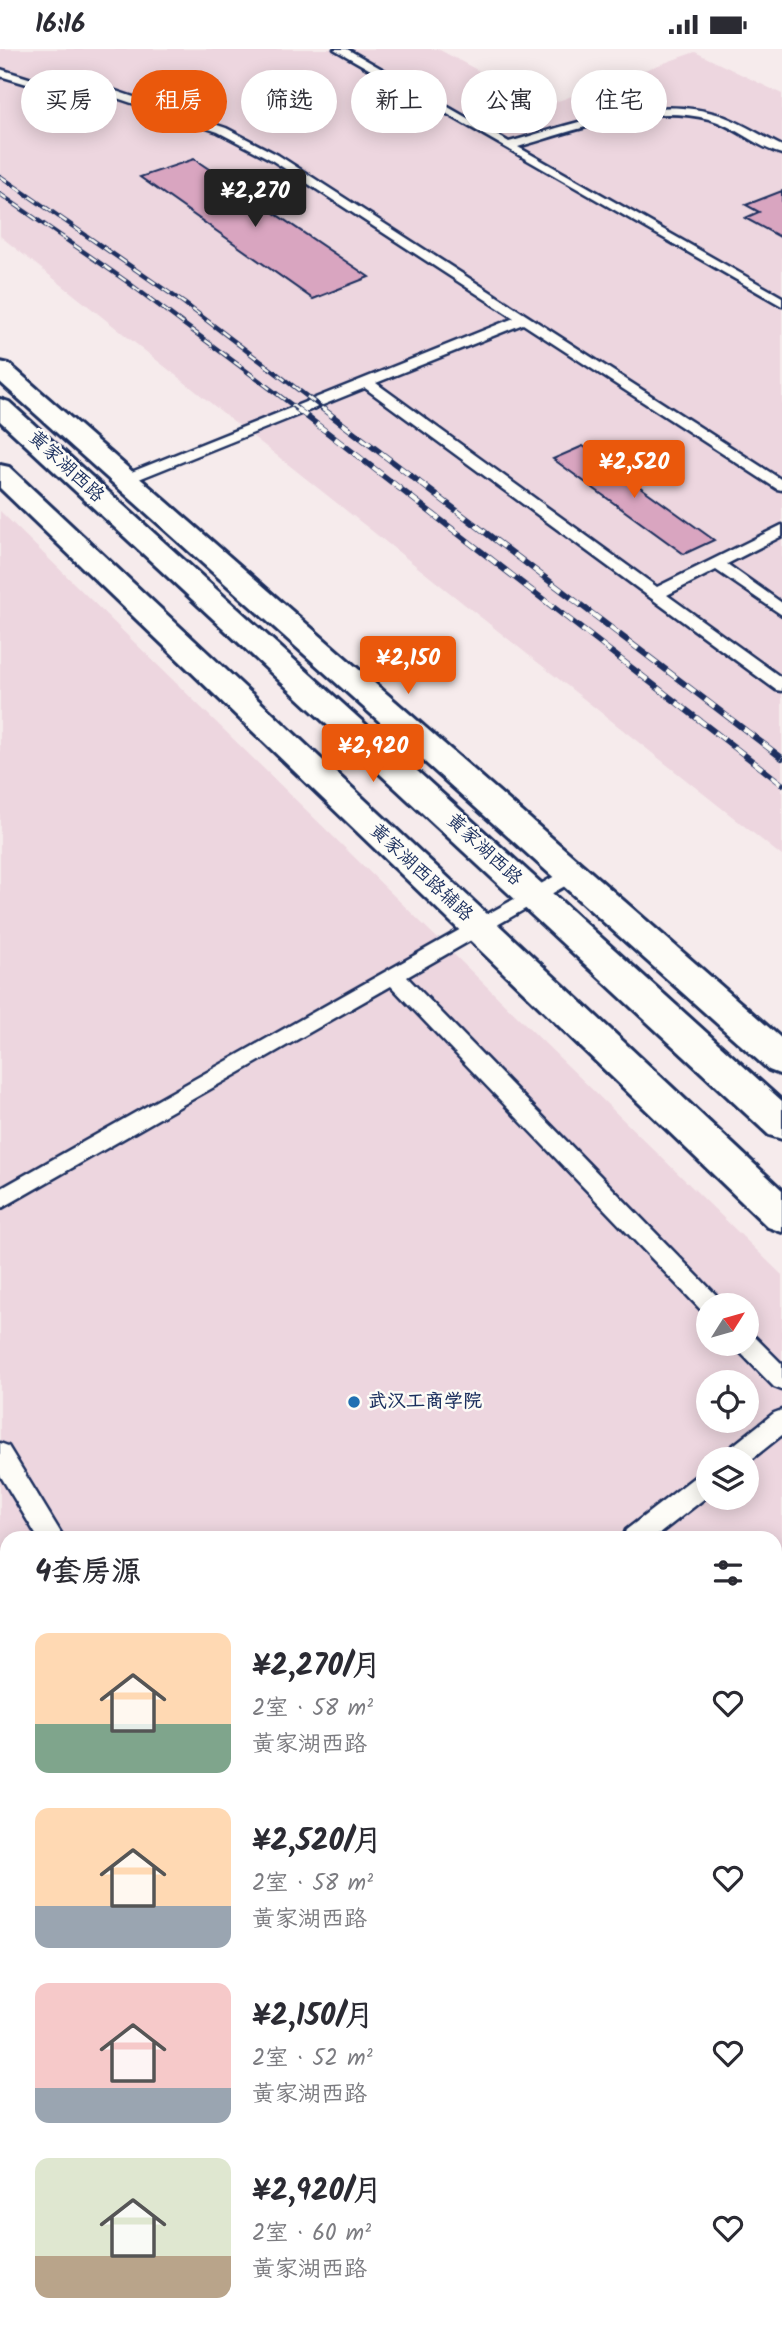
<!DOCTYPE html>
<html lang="zh">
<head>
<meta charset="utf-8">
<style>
  :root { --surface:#fff; --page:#f7f7f7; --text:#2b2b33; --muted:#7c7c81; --accent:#ea580c }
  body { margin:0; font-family:Kalam,"LXGW WenKai TC",sans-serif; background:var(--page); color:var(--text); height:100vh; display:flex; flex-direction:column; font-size:26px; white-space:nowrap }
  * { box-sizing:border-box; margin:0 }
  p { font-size:23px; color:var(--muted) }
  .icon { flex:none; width:38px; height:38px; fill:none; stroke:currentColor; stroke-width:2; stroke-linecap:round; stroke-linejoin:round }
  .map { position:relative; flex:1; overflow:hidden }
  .side { position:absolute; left:0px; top:1482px; width:782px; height:800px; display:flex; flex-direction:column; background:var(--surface); border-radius:21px 21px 0 0; box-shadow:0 4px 18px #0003 }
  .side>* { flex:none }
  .banner { position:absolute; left:21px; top:21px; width:740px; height:63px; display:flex; gap:14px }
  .needle { width:46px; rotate:53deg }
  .tools { position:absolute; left:696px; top:1244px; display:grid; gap:14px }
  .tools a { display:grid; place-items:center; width:63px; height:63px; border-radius:50%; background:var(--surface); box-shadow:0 4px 18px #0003; font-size:35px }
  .price { position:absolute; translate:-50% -60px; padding:0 16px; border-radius:7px; background:var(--accent); color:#fff; font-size:23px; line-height:46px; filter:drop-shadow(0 2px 4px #0008) }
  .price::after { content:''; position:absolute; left:50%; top:42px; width:21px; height:16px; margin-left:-10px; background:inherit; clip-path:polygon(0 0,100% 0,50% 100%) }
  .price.on { background:#222; color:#fff }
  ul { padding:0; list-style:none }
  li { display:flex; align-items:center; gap:21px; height:175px; padding:0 35px }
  li span { display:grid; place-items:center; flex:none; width:196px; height:140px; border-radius:14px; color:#555 }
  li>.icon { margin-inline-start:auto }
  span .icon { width:84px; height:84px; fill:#fffc; stroke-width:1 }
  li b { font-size:30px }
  h2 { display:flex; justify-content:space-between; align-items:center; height:84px; padding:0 35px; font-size:30px }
  .tag { padding:0 24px; border-radius:32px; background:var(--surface); box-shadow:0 4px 18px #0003; font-size:24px; line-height:63px }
  .tag.on { background:var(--accent); color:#fff }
  .status { display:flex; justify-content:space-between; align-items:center; height:49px; padding:0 35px; background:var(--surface); direction:ltr }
  .status svg { height:19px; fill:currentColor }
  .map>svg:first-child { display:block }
  .built { fill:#edd6df; fill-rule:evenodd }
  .building { fill:#d9a5c0; stroke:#1b2f5e; stroke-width:2 }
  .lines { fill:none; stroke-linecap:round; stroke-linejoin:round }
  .lane-casing { stroke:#1b2f5e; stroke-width:5 }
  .secondary-casing { stroke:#1b2f5e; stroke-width:6 }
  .lane { fill:#fdfcf7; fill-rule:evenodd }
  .secondary { fill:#fdfcf7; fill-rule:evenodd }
  .rail-far1-casing { stroke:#1b2f5e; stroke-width:4.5 }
  .rail-casing { stroke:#1b2f5e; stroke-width:6 }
  .rail-far1 { stroke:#fdfcf7; stroke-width:2.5; stroke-dasharray:9; stroke-linecap:butt }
  .rail { stroke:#fdfcf7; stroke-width:4.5; stroke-dasharray:12; stroke-linecap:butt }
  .poi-dot { fill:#1f6fb2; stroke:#fdfcf7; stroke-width:2.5 }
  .labels { text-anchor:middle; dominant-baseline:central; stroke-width:5; stroke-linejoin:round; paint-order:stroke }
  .street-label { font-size:19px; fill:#1b2f5e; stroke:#fdfcf7 }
  .poi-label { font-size:19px; font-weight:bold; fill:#1b2f5e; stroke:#fdfcf7; text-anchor:start }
</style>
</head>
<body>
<div class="status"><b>16:16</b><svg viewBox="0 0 49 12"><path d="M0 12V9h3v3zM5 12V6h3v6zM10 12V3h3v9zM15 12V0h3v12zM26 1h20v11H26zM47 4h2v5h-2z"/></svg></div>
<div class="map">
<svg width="782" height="2281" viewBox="0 0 782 2281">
  <rect width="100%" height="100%" fill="#f6ebec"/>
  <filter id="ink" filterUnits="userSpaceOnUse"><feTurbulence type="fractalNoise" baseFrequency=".0143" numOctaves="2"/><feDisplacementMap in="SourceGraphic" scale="14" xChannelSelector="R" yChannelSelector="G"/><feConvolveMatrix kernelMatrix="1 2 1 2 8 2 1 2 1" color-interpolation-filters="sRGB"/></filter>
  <g filter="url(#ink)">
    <g class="built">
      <polygon points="0,0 438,0 544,57 695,3 782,45 782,807 0,187"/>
      <path d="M0,462L782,1226V2281H0ZM709,1256H747V1295H709ZM709,1334H747V1372H709ZM709,1410H747V1449H709ZM7,1489H775V2275H7Z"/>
    </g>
    <g class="building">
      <polygon points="194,110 369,228 313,250 140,128"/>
      <polygon points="782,142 782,189 745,169 759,163 746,156"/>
      <polygon points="583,397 714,491 684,505 553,410"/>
    </g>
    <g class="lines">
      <defs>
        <g id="lane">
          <path d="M334,0H347L509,93C574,75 653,44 720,66C742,74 762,87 782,97V105C756,98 735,77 709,70C647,54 577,81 518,98L782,248V257Z"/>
          <polygon points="0,20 38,32 89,33 226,79 278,106 782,431 782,441 777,440 523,275 376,334 657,538 782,476 782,487 727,515 782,554 782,566 716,521 667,546 782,629 782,642 776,641 365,339 129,434 119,434 117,431 119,428 514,269 270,110 218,83 84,38 37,38 0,27"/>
          <polygon points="571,818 577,820 580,825 577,830 407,928 719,1249 722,1256 709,1256 709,1265 703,1263 391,937 0,1160 0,1140"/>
          <polygon points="747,1285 755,1288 782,1315 782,1341 774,1338 739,1302 736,1295 747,1295"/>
          <polygon points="782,1361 782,1386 747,1414 747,1410 722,1410 726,1402 774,1364"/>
          <polygon points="0,1394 8,1397 64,1489 38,1489 0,1426"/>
          <polygon points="709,1420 709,1446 654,1489 623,1489 626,1481 701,1423"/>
          <polygon points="7,1967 7,1998 0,2001 0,1970"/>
          <polygon points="527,2275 559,2275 562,2281 530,2281"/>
        </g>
        <g id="secondary">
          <polygon points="0,313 9,315 782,990 782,1026 769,1021 0,333"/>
          <polygon points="0,350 9,353 782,1052 782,1090 769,1086 0,372"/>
          <polygon points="0,416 9,418 782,1141 782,1183 768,1178 0,439"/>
        </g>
      </defs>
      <use href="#lane" class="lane-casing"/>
      <use href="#secondary" class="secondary-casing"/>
      <use href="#lane" class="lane"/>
      <use href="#secondary" class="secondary"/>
      <defs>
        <g id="rail-far1">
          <polyline points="0,127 184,254 326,362"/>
          <polyline points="0,145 126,232 300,362"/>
        </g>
        <g id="rail">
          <polyline points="297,360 782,735"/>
          <polyline points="323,360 782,709"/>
        </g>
      </defs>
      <use href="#rail-far1" class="rail-far1-casing"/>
      <use href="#rail" class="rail-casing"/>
      <use href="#rail-far1" class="rail-far1"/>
      <use href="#rail" class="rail"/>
    </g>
  </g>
  <circle class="poi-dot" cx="354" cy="1353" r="7"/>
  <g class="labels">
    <g class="street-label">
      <text transform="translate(66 418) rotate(43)">黄家湖西路</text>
      <text transform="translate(484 801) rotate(43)">黄家湖西路</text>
      <text transform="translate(421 824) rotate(43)">黄家湖西路辅路</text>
    </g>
    <g class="poi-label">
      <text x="368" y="1353">武汉工商学院</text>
    </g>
  </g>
</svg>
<div class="tools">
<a><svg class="needle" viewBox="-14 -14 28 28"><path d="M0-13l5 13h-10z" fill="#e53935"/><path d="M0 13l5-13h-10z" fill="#7c7c81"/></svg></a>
<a><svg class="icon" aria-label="locate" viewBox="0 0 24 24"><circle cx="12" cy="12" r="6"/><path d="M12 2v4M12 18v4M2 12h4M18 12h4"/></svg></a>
<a><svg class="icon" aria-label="layers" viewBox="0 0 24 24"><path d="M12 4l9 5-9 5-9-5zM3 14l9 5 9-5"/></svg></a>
</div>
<b class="price on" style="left:255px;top:180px">¥2,270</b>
<b class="price" style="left:634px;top:451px">¥2,520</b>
<b class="price" style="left:408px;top:647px">¥2,150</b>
<b class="price" style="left:373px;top:735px">¥2,920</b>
<div class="banner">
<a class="tag">买房</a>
<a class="tag on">租房</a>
<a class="tag">筛选</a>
<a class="tag">新上</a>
<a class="tag">公寓</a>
<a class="tag">住宅</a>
</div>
<section class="side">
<h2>4套房源<svg class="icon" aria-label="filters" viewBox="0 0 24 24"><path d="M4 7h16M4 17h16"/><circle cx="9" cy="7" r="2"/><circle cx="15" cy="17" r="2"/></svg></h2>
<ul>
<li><span style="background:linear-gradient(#ffd9b3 65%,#7fa58c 0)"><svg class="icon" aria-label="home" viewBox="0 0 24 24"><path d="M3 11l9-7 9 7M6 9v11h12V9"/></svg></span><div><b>¥2,270/月</b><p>2室 · 58 m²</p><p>黄家湖西路</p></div><svg class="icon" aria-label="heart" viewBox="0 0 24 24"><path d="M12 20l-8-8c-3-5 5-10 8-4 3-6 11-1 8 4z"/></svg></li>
<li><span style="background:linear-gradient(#ffd9b3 70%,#9aa5b1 0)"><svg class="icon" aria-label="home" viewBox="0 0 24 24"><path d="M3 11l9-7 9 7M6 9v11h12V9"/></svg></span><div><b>¥2,520/月</b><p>2室 · 58 m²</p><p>黄家湖西路</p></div><svg class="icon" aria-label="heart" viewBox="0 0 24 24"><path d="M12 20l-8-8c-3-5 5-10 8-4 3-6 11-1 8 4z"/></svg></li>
<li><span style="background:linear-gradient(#f6c9c9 75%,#9aa5b1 0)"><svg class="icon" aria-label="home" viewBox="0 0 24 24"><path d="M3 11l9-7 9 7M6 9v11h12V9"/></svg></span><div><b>¥2,150/月</b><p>2室 · 52 m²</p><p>黄家湖西路</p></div><svg class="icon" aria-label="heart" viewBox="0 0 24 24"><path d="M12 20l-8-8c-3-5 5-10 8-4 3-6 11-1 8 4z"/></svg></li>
<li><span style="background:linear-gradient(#dfe7d0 70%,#b9a48a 0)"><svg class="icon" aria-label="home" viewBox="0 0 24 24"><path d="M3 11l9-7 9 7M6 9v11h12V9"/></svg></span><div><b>¥2,920/月</b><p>2室 · 60 m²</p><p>黄家湖西路</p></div><svg class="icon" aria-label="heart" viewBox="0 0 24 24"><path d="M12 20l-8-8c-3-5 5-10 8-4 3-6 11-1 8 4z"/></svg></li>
</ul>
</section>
</div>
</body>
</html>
